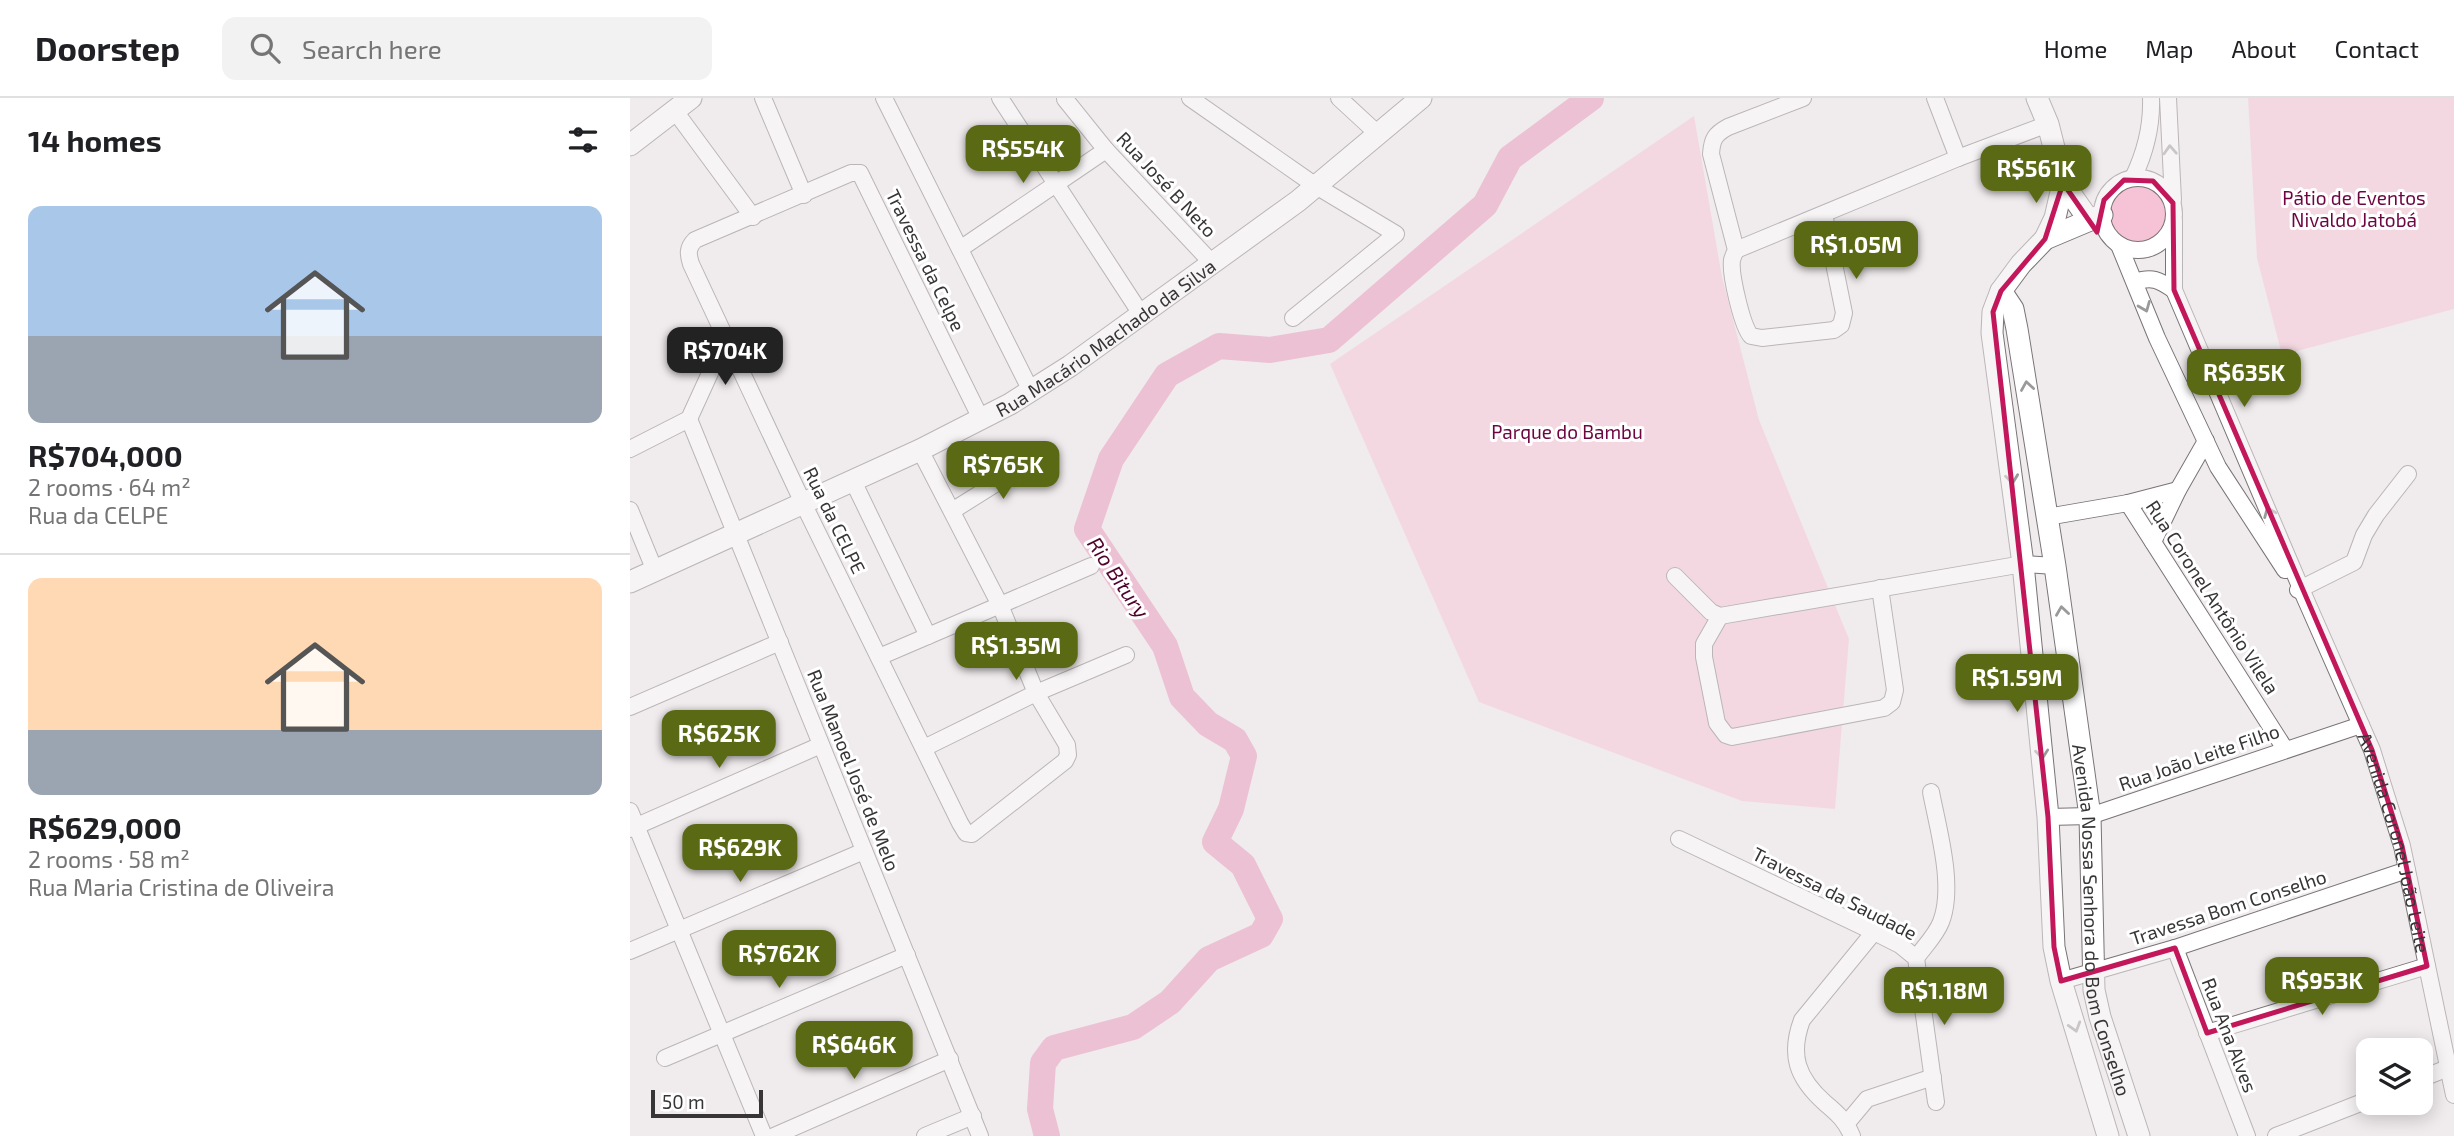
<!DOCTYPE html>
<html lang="en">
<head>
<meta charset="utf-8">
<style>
  :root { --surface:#fff; --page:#f2f2f2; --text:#202124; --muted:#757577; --line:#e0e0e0; --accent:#5a6913 }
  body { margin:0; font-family:"Exo 2",sans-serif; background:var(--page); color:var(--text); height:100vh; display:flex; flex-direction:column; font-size:26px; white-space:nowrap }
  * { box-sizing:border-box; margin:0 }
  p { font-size:23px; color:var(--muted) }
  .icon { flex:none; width:38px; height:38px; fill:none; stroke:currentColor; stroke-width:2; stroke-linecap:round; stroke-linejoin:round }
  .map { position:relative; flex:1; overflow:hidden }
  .panel { display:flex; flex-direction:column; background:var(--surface); width:630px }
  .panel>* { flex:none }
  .buttons { position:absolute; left:1726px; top:940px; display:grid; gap:14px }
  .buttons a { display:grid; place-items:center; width:77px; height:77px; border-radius:14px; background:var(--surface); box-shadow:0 4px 18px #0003; font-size:35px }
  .scale { position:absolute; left:21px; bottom:18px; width:112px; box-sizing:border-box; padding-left:7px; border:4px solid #373536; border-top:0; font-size:19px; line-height:24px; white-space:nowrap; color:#373536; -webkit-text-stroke:5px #fff; paint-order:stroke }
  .price { position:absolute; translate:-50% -60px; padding:0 16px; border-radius:14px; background:var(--accent); color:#fff; font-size:23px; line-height:46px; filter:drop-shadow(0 2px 4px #0008) }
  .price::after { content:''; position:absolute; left:50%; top:42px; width:21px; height:16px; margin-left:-10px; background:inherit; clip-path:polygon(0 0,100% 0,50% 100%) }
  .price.on { background:#222; color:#fff }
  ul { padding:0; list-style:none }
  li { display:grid; align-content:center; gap:14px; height:371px; padding:0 28px }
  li+li { border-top:2px solid var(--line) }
  li span { display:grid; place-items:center; height:217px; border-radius:14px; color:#555 }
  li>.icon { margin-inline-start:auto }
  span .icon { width:126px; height:126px; fill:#fffc; stroke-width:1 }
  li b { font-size:30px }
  h2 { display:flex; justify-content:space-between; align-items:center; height:84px; padding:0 28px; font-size:30px }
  header { display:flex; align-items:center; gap:42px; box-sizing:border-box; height:98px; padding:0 35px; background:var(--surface); border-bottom:2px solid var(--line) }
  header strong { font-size:33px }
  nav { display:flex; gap:38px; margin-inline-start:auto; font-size:24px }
  .search { width:490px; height:63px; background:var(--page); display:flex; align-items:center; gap:18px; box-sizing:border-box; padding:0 24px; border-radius:14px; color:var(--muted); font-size:26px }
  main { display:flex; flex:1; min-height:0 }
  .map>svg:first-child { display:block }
  .green { fill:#f6c2d5 }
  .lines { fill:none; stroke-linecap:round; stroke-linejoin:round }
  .river { stroke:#e58fb3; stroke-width:26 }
  .minor-casing { stroke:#797476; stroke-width:18 }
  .tertiary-casing { stroke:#797476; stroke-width:23 }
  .minor { stroke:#fff; stroke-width:16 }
  .tertiary { stroke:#fff; stroke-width:21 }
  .oneway { stroke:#9b9a9a }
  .marked { fill:none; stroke:#c2185b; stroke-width:5; stroke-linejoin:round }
  .labels { text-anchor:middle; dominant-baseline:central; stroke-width:6; stroke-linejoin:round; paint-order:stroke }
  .street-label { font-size:19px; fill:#373536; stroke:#fff }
  .park-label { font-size:19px; fill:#6e0541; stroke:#fff }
  .water-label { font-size:21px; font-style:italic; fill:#50022e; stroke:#fff }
</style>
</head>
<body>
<header>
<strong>Doorstep</strong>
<div class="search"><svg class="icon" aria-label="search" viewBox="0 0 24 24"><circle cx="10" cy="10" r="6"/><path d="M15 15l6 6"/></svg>Search here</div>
<nav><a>Home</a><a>Map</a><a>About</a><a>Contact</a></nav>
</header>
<main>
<section class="panel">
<h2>14 homes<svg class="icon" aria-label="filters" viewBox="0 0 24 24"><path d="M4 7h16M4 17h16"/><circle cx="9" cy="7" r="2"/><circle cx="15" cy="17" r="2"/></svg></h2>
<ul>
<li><span style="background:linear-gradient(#a9c7e8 60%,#9aa5b1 0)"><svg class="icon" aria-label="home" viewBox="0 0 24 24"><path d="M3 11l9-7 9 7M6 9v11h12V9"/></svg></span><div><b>R$704,000</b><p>2 rooms · 64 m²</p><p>Rua da CELPE</p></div></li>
<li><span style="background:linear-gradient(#ffd9b3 70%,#9aa5b1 0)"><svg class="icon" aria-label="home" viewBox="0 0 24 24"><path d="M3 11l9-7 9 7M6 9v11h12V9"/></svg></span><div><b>R$629,000</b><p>2 rooms · 58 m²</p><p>Rua Maria Cristina de Oliveira</p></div></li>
</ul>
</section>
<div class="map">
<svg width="1824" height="1038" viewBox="0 0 1824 1038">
  <rect width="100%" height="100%" fill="#f0ebed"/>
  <g class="green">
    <polygon points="1618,0 1824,0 1824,211 1652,257 1627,160"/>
    <polygon points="1064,18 1092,179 1129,322 1219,541 1205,711 1112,703 849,604 700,266"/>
    <circle cx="1509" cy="115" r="32"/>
  </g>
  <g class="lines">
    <polyline class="river" points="417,1038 410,1011 413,965 424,950 503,929 540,904 579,861 631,837 640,821 613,767 585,744 601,711 614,658 605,642 578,626 552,599 535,548 457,431 481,361 537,277 589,248 640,252 699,242 855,107 880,60 961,0"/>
    <defs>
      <g id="minor">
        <polyline points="133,0 174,97"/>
        <polyline points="254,0 401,293"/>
        <polyline points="370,0 511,216"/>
        <polyline points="560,0 686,88 766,136 663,220"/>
        <polyline points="709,0 748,36"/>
        <path d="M1173,0L1098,29C1085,36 1082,41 1081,56L1106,152C1104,156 1103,158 1102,162C1100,176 1112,228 1121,238L1132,240L1204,232L1211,227L1214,215L1194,116"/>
        <polyline points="1305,0 1328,60"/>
        <polyline points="1538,0 1543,102"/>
        <polyline points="435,1 476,52 582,165"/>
        <polyline points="45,13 123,119"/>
        <circle cx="1508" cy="116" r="36"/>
        <path d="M1503,80C1515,55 1522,28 1521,0"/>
        <path id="s1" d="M1544,123V192L1675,500L1742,652L1772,748L1824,997"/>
        <polyline points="1489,147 1527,240 1588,369 1655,472"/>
        <polyline points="330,151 476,52"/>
        <polyline points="1106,152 1328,60 1418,26"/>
        <path d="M1505,184C1522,178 1529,182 1544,192"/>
        <polyline points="59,321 350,1038"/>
        <polyline points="0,351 59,321 96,240"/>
        <path d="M290,352L370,507L406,595L437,647L438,657L435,663L342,736L336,735L330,725L173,405L61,166C58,156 57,150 65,142L221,75H230L351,321"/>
        <polyline points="223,383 298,538"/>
        <polyline points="1498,405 1655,651"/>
        <polyline points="0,412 25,473"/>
        <polyline points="322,413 405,361"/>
        <polyline points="1417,419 1498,405 1548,392"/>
        <polyline points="1523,444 1548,392 1576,343"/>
        <polyline points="1045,478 1081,514 1090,518 1393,466 1425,468"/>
        <polyline points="1668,492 1724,464 1734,437 1746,417 1778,376"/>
        <polyline points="1090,518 1074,546 1074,559 1087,625 1096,637 1102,639 1254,610 1262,604 1265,592 1250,490"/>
        <polyline points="249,559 461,468"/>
        <polyline points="0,609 150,544"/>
        <polyline points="294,650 406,595 496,557"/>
        <polyline points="0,713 134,1038"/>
        <polyline points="1418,719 1460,718 1731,627"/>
        <polyline points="0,731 191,647"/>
        <polyline points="1049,741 1244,834 1270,847 1286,860 1306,1004"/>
        <polyline points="1545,850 1617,1038"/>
        <polyline points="0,853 234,753"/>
        <path d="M1286,860C1294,849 1306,837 1311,824C1325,788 1308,731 1301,694"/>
        <polyline points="1431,883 1545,850 1777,772"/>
        <polyline points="1577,935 1797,868"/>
        <polyline points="35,960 277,857"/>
        <polyline points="1790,981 1818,970"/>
        <polyline points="1217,1025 1237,1001 1303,979"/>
        <polyline points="144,1038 320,961"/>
        <polyline points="295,1038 343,1018"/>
        <path d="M1222,1038C1216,1023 1207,1015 1195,1005C1167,980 1159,957 1172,922L1244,834"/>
        <polyline points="1646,1038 1738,1002"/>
      </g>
      <g id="tertiary">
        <polyline points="1407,0 1418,26 1433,85 1459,122"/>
        <polyline points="0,47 61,0"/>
        <polyline points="1472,117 1415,141 1391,166 1371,193 1363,214 1362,235 1393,466 1418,719 1424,849 1431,883 1478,1038"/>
        <polyline points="1415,141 1425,120 1433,85"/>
        <path id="s2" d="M1371,193L1383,211L1387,231L1425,468L1460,718L1464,892L1470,919L1509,1038"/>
        <path id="s3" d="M0,484L290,352L380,306L440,268L668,103L791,0"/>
      </g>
    </defs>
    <use href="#minor" class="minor-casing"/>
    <use href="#tertiary" class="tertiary-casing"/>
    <use href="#minor" class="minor"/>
    <use href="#tertiary" class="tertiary"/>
  </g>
  <defs><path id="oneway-chevron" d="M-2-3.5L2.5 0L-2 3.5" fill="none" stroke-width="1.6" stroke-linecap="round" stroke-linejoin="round" transform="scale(1.75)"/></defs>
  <g class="oneway">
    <use href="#oneway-chevron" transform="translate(1540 52) rotate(-93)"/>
    <use href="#oneway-chevron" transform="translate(1515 209) rotate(68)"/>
    <use href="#oneway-chevron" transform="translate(1397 288) rotate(-99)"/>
    <use href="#oneway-chevron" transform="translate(1382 381) rotate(83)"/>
    <use href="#oneway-chevron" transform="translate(1639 414) rotate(-113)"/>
    <use href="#oneway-chevron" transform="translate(1432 513) rotate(-98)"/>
    <use href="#oneway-chevron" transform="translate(1412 656) rotate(84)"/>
    <use href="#oneway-chevron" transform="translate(1445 929) rotate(73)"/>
  </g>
  <path d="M0 0H1824V1038H0ZM1494,82L1523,83L1543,105L1544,192L1742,652L1772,748L1797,868L1577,935L1545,850L1431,883L1424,849L1418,719L1363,214L1371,193L1415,141L1433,85L1467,134L1474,102Z" fill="#f0ebed" fill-opacity=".55" fill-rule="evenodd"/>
  <path class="marked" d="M1494,82L1523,83L1543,105L1544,192L1742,652L1772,748L1797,868L1577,935L1545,850L1431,883L1424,849L1418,719L1363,214L1371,193L1415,141L1433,85L1467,134L1474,102Z"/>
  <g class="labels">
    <g class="street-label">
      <text transform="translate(537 86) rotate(47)">Rua José B Neto</text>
      <text transform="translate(296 162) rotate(64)">Travessa da Celpe</text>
      <text stroke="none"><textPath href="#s3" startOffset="536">Rua Macário Machado da Silva</textPath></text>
      <text transform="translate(205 422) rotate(64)">Rua da CELPE</text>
      <text transform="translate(1583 499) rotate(57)">Rua Coronel Antônio Vilela</text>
      <text transform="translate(1569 659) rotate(-19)">Rua João Leite Filho</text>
      <text transform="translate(224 672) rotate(68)">Rua Manoel José de Melo</text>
      <text stroke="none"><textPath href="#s1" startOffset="665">Avenida Coronel João Leite</textPath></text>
      <text transform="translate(1205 795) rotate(27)">Travessa da Saudade</text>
      <text transform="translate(1598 809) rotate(-18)">Travessa Bom Conselho</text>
      <text stroke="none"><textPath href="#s2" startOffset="640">Avenida Nossa Senhora do Bom Conselho</textPath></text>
      <text transform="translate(1600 937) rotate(69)">Rua Ana Alves</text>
    </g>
    <g class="park-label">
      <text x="1724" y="99">Pátio de Eventos<tspan x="1724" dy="22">Nivaldo Jatobá</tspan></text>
      <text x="937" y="333">Parque do Bambu</text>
    </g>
    <g class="water-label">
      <text transform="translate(489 479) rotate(56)">Rio Bitury</text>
    </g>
  </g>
</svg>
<div class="buttons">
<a><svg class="icon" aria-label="layers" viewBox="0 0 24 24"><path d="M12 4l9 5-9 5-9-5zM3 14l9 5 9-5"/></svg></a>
</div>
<div class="scale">50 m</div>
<b class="price" style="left:393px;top:87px">R$554K</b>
<b class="price" style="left:1406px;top:107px">R$561K</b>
<b class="price" style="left:1226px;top:183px">R$1.05M</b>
<b class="price on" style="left:95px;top:289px">R$704K</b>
<b class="price" style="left:1614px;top:311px">R$635K</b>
<b class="price" style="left:373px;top:403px">R$765K</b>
<b class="price" style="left:386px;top:584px">R$1.35M</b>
<b class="price" style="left:1387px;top:616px">R$1.59M</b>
<b class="price" style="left:89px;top:672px">R$625K</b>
<b class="price" style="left:110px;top:786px">R$629K</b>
<b class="price" style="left:149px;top:892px">R$762K</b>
<b class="price" style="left:1692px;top:919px">R$953K</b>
<b class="price" style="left:1314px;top:929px">R$1.18M</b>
<b class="price" style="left:224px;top:983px">R$646K</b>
</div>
</main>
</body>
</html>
